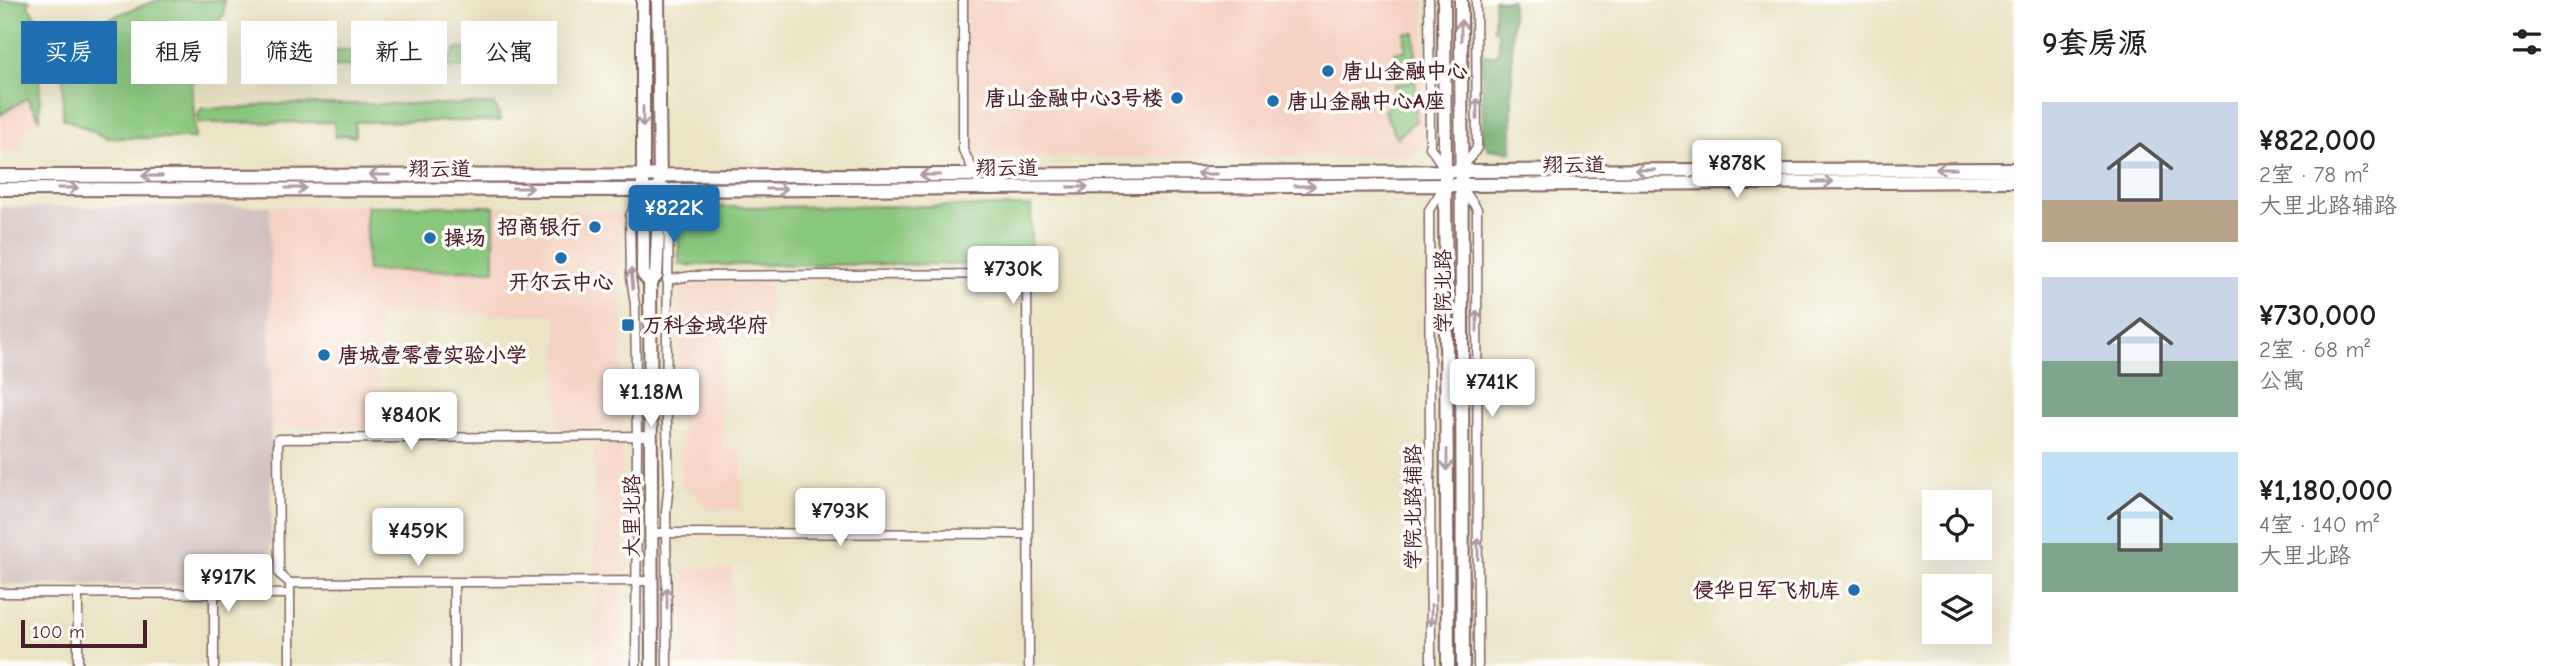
<!DOCTYPE html>
<html lang="zh">
<head>
<meta charset="utf-8">
<style>
  :root { --surface:#fff; --page:#f2f2f2; --text:#202124; --muted:#757577; --accent:#1f6fb2 }
  body { margin:0; font-family:"Comic Neue","LXGW WenKai TC",sans-serif; background:var(--page); color:var(--text); height:100vh; display:flex; flex-direction:column; font-size:26px; white-space:nowrap }
  * { box-sizing:border-box; margin:0 }
  p { font-size:23px; color:var(--muted) }
  .icon { flex:none; width:38px; height:38px; fill:none; stroke:currentColor; stroke-width:2; stroke-linecap:round; stroke-linejoin:round }
  .map { position:relative; flex:1; overflow:hidden }
  .sheet { display:flex; flex-direction:column; background:var(--surface); width:560px }
  .sheet>* { flex:none }
  .hud { position:absolute; left:21px; top:21px; width:665px; height:63px; display:flex; gap:14px }
  .tools { position:absolute; left:1922px; top:490px; display:grid; gap:14px }
  .tools a { display:grid; place-items:center; width:70px; height:70px; border-radius:0px; background:var(--surface); box-shadow:0 7px 28px #0002; font-size:35px }
  .scale { position:absolute; left:21px; bottom:18px; width:126px; box-sizing:border-box; padding-left:7px; border:4px solid #4a1f2b; border-top:0; font-size:19px; line-height:24px; white-space:nowrap; color:#4a1f2b; -webkit-text-stroke:5px #fdfcf7; paint-order:stroke }
  .price { position:absolute; translate:-50% -60px; padding:0 16px; border-radius:7px; background:#fff; color:#222; font-size:23px; line-height:46px; filter:drop-shadow(0 2px 4px #0008) }
  .price::after { content:''; position:absolute; left:50%; top:42px; width:21px; height:16px; margin-left:-10px; background:inherit; clip-path:polygon(0 0,100% 0,50% 100%) }
  .price.active { background:var(--accent); color:#fff }
  ul { padding:0; list-style:none }
  li { display:flex; align-items:center; gap:21px; height:175px; padding:0 28px }
  li span { display:grid; place-items:center; flex:none; width:196px; height:140px; border-radius:0px; color:#555 }
  li>.icon { margin-inline-start:auto }
  span .icon { width:84px; height:84px; fill:#fffc; stroke-width:1 }
  li b { font-size:30px }
  h2 { display:flex; justify-content:space-between; align-items:center; height:84px; padding:0 28px; font-size:30px }
  .chip { padding:0 24px; border-radius:0px; background:var(--surface); box-shadow:0 7px 28px #0002; font-size:24px; line-height:63px }
  .chip.active { background:var(--accent); color:#fff }
  main { display:flex; flex:1; min-height:0 }
  .map>svg:first-child { display:block }
  .built { fill:#f6d2c3 }
  .industrial { fill:#d1bfbd }
  .green { fill:#89c77d; stroke:#6a7354; stroke-width:2 }
  .forest { fill:#6eac6c; stroke:#5c664c; stroke-width:2 }
  .lines { fill:none; stroke-linecap:round; stroke-linejoin:round }
  .street-casing { stroke:#826461; stroke-width:11 }
  .secondary-casing { stroke:#826461; stroke-width:16 }
  .primary-casing { stroke:#826461; stroke-width:16 }
  .street { stroke:#fff; stroke-width:8 }
  .secondary { stroke:#fff; stroke-width:12 }
  .primary { stroke:#fff; stroke-width:12 }
  .oneway { stroke:#ae9aa0 }
  .poi-dot { fill:#1f6fb2; stroke:#fdfcf7; stroke-width:2.5 }
  .labels { text-anchor:middle; dominant-baseline:central; stroke-width:7; stroke-linejoin:round; paint-order:stroke }
  .poi-label { font-size:21px; font-weight:bold; fill:#4a1f2b; stroke:#fdfcf7; text-anchor:start }
  .street-label { font-size:21px; fill:#4a1f2b; stroke:#fdfcf7 }
</style>
</head>
<body>
<main>
<div class="map">
<svg width="2014" height="666" viewBox="0 0 2014 666">
  <rect width="100%" height="100%" fill="#fdfcf7"/>
  <filter id="ink" filterUnits="userSpaceOnUse"><feTurbulence type="fractalNoise" baseFrequency=".0143" numOctaves="2"/><feDisplacementMap in="SourceGraphic" scale="14" xChannelSelector="R" yChannelSelector="G"/><feConvolveMatrix kernelMatrix="1 2 1 2 8 2 1 2 1" color-interpolation-filters="sRGB"/></filter>
  <filter id="wash" filterUnits="userSpaceOnUse"><feTurbulence type="fractalNoise" baseFrequency=".00686" numOctaves="4" result="noise"/><feDisplacementMap in="SourceGraphic" scale="28" xChannelSelector="R" yChannelSelector="G"/><feGaussianBlur stdDeviation="1.57" result="paint"/><feColorMatrix in="noise" values="0 0 0 0 0 0 0 0 0 0 0 0 0 0 0 0 0 1.4 0 .05"/><feComposite in="paint" operator="in"/></filter>
  <g filter="url(#wash)">
    <rect width="100%" height="100%" fill="#eae4c4"/>
    <g class="built">
      <polygon points="966,0 1424,0 1425,140 1423,148 1415,154 1384,156 977,157 967,147"/>
      <polygon points="27,97 40,119 26,129 22,139 22,151 0,151 0,115"/>
      <polygon points="270,206 494,206 613,211 621,217 623,428 558,428 557,314 379,314 378,427 270,427"/>
      <polygon points="769,283 770,334 721,335 722,449 742,450 742,509 707,509 691,489 681,489 679,284"/>
      <polygon points="622,441 623,573 595,573 594,442"/>
      <polygon points="732,568 734,666 684,666 682,569"/>
      <rect x="595" y="588" width="28" height="78"/>
    </g>
    <polygon class="industrial" points="270,206 271,585 0,585 0,207"/>
    <g class="green">
      <polygon points="0,0 30,0 28,6 39,21 40,119 27,98 0,115"/>
      <polygon points="158,0 224,0 224,15 212,27 213,58 191,60 195,138 107,138 63,118 63,40 66,34"/>
      <polygon points="1405,33 1415,33 1416,70 1411,70 1410,67 1395,67 1395,52 1405,51"/>
      <polygon points="456,49 498,50 501,68 439,67 450,59"/>
      <polygon points="320,50 430,50 424,58 422,67 328,66"/>
      <polygon points="1410,79 1416,79 1416,120 1397,138 1384,111 1394,101 1394,84 1410,83"/>
      <polygon points="264,104 493,104 498,111 500,121 355,122 355,137 345,135 335,137 334,122 198,123 198,114 202,108 250,108"/>
      <polygon points="366,206 494,206 494,270 367,271"/>
      <polygon points="1031,206 1031,264 679,265 678,225 690,210 699,207"/>
    </g>
    <polygon class="forest" points="1494,0 1512,0 1512,152 1488,149 1483,139 1482,55 1498,55 1498,32 1494,29"/>
  </g>
  <g filter="url(#ink)">
    <g class="lines">
      <defs>
        <g id="street">
          <polyline points="963,0 963,150 976,175"/>
          <polyline points="1429,0 1430,147 1444,168"/>
          <polyline points="1462,169 1477,148 1476,0"/>
          <polyline points="1462,187 1477,209 1478,666"/>
          <polyline points="662,198 669,218 666,396 669,482 666,512 667,666"/>
          <polyline points="667,280 691,276 1027,274 1029,666"/>
          <polyline points="651,533 1028,534"/>
          <polyline points="290,583 279,574 278,439 651,436"/>
          <polyline points="0,593 290,594"/>
          <polyline points="214,594 214,666"/>
          <polyline points="78,666 78,593"/>
          <polyline points="290,666 290,583 651,581"/>
          <polyline points="454,666 454,583"/>
          <polyline points="636,666 637,436 635,305 631,276 630,216 641,192"/>
          <polyline points="1431,666 1429,210 1444,187"/>
        </g>
        <g id="secondary">
          <polyline points="643,0 643,274 650,282 652,666"/>
          <polyline points="1460,171 2014,169"/>
          <polyline points="1461,185 2014,181"/>
          <polyline points="650,282 656,276 660,190 658,0"/>
        </g>
        <g id="primary">
          <polyline points="1444,0 1448,666"/>
          <polyline points="1461,0 1463,666"/>
          <polyline points="0,176 976,175 1460,171"/>
          <polyline points="0,189 660,190 1461,185"/>
        </g>
      </defs>
      <use href="#street" class="street-casing"/>
      <use href="#secondary" class="secondary-casing"/>
      <use href="#primary" class="primary-casing"/>
      <use href="#street" class="street"/>
      <use href="#secondary" class="secondary"/>
      <use href="#primary" class="primary"/>
    </g>
    <defs><path id="oneway-shaft" d="M-6 0H5M1.5-3L5.5 0L1.5 3" fill="none" stroke-width="1.6" stroke-linecap="round" stroke-linejoin="round" transform="scale(1.75)"/></defs>
    <g class="oneway">
      <use href="#oneway-shaft" transform="translate(1461 30) rotate(-90)"/>
      <use href="#oneway-shaft" transform="translate(1477 109) rotate(-90)"/>
      <use href="#oneway-shaft" transform="translate(643 117) rotate(90)"/>
      <use href="#oneway-shaft" transform="translate(1946 169) rotate(180)"/>
      <use href="#oneway-shaft" transform="translate(1645 170) rotate(180)"/>
      <use href="#oneway-shaft" transform="translate(1207 174) rotate(180)"/>
      <use href="#oneway-shaft" transform="translate(379 175) rotate(180)"/>
      <use href="#oneway-shaft" transform="translate(930 175) rotate(-180)"/>
      <use href="#oneway-shaft" transform="translate(152 176) rotate(180)"/>
      <use href="#oneway-shaft" transform="translate(1823 182)"/>
      <use href="#oneway-shaft" transform="translate(1305 186)"/>
      <use href="#oneway-shaft" transform="translate(1078 187)"/>
      <use href="#oneway-shaft" transform="translate(68 188)"/>
      <use href="#oneway-shaft" transform="translate(296 188)"/>
      <use href="#oneway-shaft" transform="translate(523 188)"/>
      <use href="#oneway-shaft" transform="translate(777 189)"/>
      <use href="#oneway-shaft" transform="translate(632 279) rotate(-95)"/>
      <use href="#oneway-shaft" transform="translate(1477 321) rotate(-90)"/>
      <use href="#oneway-shaft" transform="translate(1447 460) rotate(90)"/>
      <use href="#oneway-shaft" transform="translate(1478 549) rotate(-90)"/>
      <use href="#oneway-shaft" transform="translate(667 598) rotate(-90)"/>
      <use href="#oneway-shaft" transform="translate(1431 615) rotate(90)"/>
    </g>
  </g>
  <g class="poi-dot">
    <circle cx="1328" cy="71" r="7"/>
    <circle cx="1177" cy="98" r="7"/>
    <circle cx="1273" cy="101" r="7"/>
    <circle cx="595" cy="227" r="7"/>
    <circle cx="430" cy="238" r="7"/>
    <circle cx="561" cy="258" r="7"/>
    <rect x="621" y="318" width="14" height="14" rx="3.5"/>
    <circle cx="324" cy="355" r="7"/>
    <circle cx="1854" cy="590" r="7"/>
  </g>
  <g class="labels">
    <g class="poi-label">
      <text x="1342" y="71">唐山金融中心</text>
      <text x="1163" y="98" text-anchor="end">唐山金融中心3号楼</text>
      <text x="1287" y="101">唐山金融中心A座</text>
      <text x="581" y="227" text-anchor="end">招商银行</text>
      <text x="444" y="238">操场</text>
      <text x="561" y="282" text-anchor="middle">开尔云中心</text>
      <text x="642" y="325">万科金域华府</text>
      <text x="338" y="355">唐城壹零壹实验小学</text>
      <text x="1840" y="590" text-anchor="end">侵华日军飞机库</text>
    </g>
    <g class="street-label">
      <text x="1574" y="165">翔云道</text>
      <text x="1007" y="168">翔云道</text>
      <text x="440" y="169">翔云道</text>
      <text transform="translate(1443 291) rotate(-90)">学院北路</text>
      <text transform="translate(1413 507) rotate(-90)">学院北路辅路</text>
      <text transform="translate(632 516) rotate(-90)">大里北路</text>
    </g>
  </g>
</svg>
<div class="tools">
<a><svg class="icon" aria-label="locate" viewBox="0 0 24 24"><circle cx="12" cy="12" r="6"/><path d="M12 2v4M12 18v4M2 12h4M18 12h4"/></svg></a>
<a><svg class="icon" aria-label="layers" viewBox="0 0 24 24"><path d="M12 4l9 5-9 5-9-5zM3 14l9 5 9-5"/></svg></a>
</div>
<div class="scale">100 m</div>
<b class="price" style="left:1737px;top:200px">¥878K</b>
<b class="price active" style="left:674px;top:245px">¥822K</b>
<b class="price" style="left:1013px;top:306px">¥730K</b>
<b class="price" style="left:1492px;top:419px">¥741K</b>
<b class="price" style="left:651px;top:429px">¥1.18M</b>
<b class="price" style="left:411px;top:452px">¥840K</b>
<b class="price" style="left:840px;top:548px">¥793K</b>
<b class="price" style="left:418px;top:568px">¥459K</b>
<b class="price" style="left:228px;top:614px">¥917K</b>
<div class="hud">
<a class="chip active">买房</a>
<a class="chip">租房</a>
<a class="chip">筛选</a>
<a class="chip">新上</a>
<a class="chip">公寓</a>
</div>
</div>
<section class="sheet">
<h2>9套房源<svg class="icon" aria-label="filters" viewBox="0 0 24 24"><path d="M4 7h16M4 17h16"/><circle cx="9" cy="7" r="2"/><circle cx="15" cy="17" r="2"/></svg></h2>
<ul>
<li><span style="background:linear-gradient(#c9d6e8 70%,#b9a48a 0)"><svg class="icon" aria-label="home" viewBox="0 0 24 24"><path d="M3 11l9-7 9 7M6 9v11h12V9"/></svg></span><div><b>¥822,000</b><p>2室 · 78 m²</p><p>大里北路辅路</p></div></li>
<li><span style="background:linear-gradient(#c9d6e8 60%,#7fa58c 0)"><svg class="icon" aria-label="home" viewBox="0 0 24 24"><path d="M3 11l9-7 9 7M6 9v11h12V9"/></svg></span><div><b>¥730,000</b><p>2室 · 68 m²</p><p>公寓</p></div></li>
<li><span style="background:linear-gradient(#bfe0f5 65%,#7fa58c 0)"><svg class="icon" aria-label="home" viewBox="0 0 24 24"><path d="M3 11l9-7 9 7M6 9v11h12V9"/></svg></span><div><b>¥1,180,000</b><p>4室 · 140 m²</p><p>大里北路</p></div></li>
</ul>
</section>
</main>
</body>
</html>
